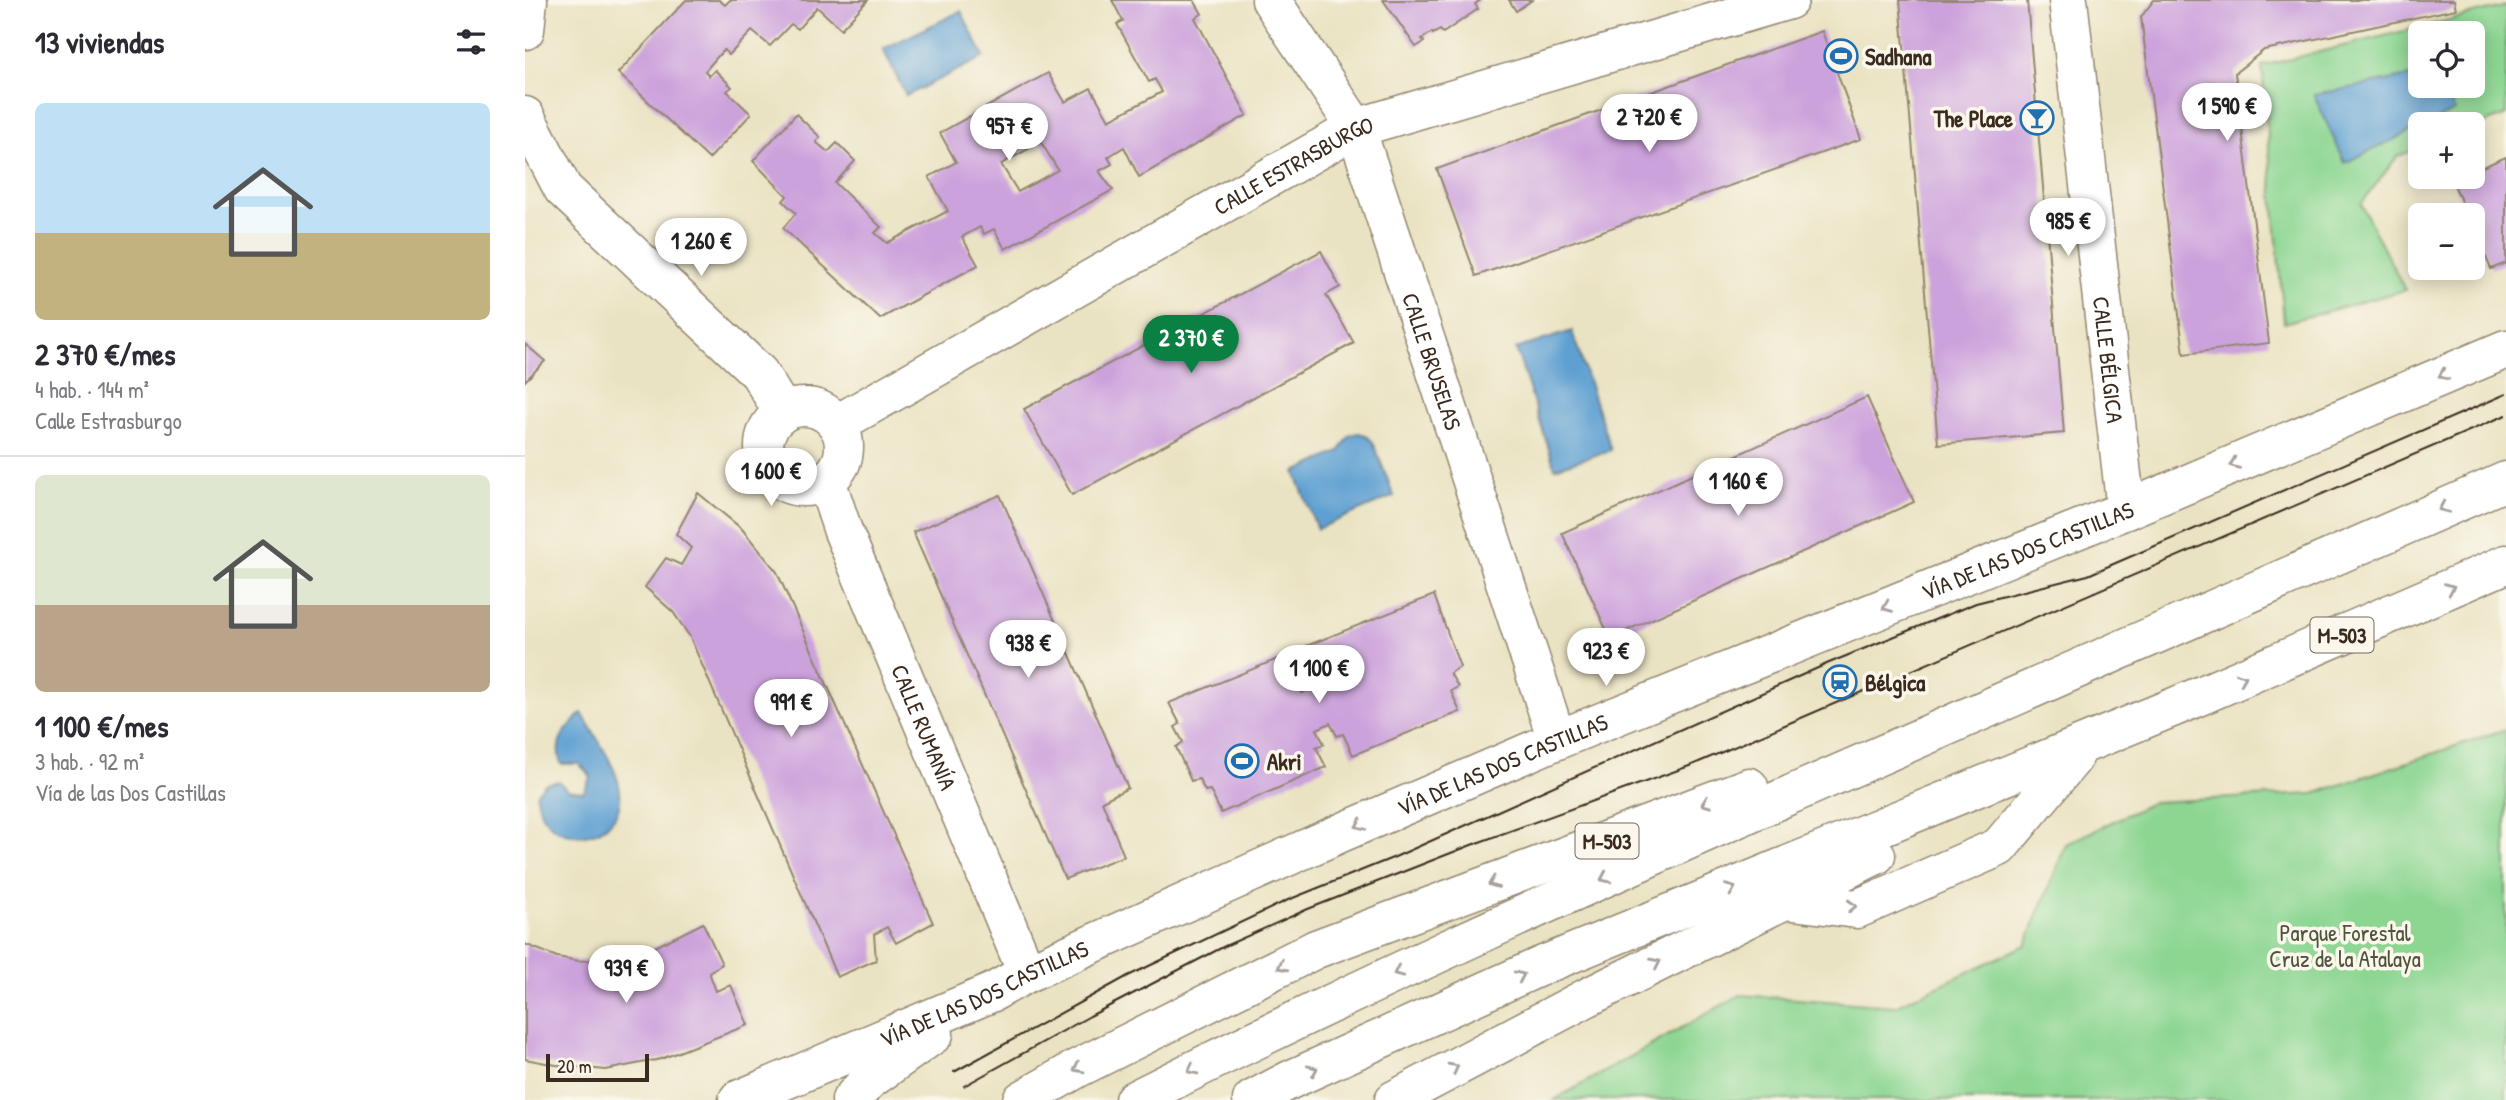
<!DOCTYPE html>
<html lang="es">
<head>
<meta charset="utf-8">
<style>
  :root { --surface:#fff; --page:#f2f2f3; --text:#2b2b33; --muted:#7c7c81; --line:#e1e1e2; --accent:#0b8043 }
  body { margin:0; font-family:"Patrick Hand",sans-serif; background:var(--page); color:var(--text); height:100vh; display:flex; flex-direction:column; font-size:26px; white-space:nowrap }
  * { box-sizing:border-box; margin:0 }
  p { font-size:23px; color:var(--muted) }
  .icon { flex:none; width:38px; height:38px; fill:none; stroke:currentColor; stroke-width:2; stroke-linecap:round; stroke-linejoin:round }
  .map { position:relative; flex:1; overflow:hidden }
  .side { display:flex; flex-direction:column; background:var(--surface); width:525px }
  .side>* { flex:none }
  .buttons { position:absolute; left:1883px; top:21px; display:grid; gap:14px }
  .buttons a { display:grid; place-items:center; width:77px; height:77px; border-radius:10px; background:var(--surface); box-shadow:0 4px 18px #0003; font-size:35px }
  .scale { position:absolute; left:21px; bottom:18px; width:103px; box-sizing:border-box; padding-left:7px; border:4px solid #3b2a1e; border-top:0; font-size:19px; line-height:24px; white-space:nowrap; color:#3b2a1e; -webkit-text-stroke:5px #fbf7ec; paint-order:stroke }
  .price { position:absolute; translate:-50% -60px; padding:0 16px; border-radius:24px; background:#fff; color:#222; font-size:23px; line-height:46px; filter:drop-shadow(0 2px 4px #0008) }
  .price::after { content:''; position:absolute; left:50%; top:42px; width:21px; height:16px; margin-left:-10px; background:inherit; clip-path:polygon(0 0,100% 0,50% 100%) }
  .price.selected { background:var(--accent); color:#fff }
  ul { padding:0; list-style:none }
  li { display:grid; align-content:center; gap:14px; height:371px; padding:0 35px }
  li+li { border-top:2px solid var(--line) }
  li span { display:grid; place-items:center; height:217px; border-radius:10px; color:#555 }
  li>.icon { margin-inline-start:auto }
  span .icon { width:126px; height:126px; fill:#fffc; stroke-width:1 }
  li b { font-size:30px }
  h2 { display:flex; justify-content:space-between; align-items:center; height:84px; padding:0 35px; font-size:30px }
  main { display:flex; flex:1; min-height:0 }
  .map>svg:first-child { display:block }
  .green { fill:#8cd692; stroke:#648058; stroke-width:2; fill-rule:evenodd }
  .water { fill:#5fa0d2; stroke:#4d6578; stroke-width:2 }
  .building { fill:#cca2dc; fill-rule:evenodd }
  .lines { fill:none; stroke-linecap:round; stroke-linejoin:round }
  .minor-casing { stroke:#928670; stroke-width:41 }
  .highway-casing { stroke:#928670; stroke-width:41 }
  .minor { stroke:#fff; stroke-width:38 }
  .highway { stroke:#fff; stroke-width:38 }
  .tram { stroke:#3b2a1e; stroke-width:2 }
  .oneway { stroke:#a79f9a }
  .labels { text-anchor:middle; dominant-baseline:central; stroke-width:7; stroke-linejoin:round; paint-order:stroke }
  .shield { fill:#fbf7ec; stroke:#75685c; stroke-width:2 }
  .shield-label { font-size:21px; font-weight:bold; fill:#3b2a1e }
  .poi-label { font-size:23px; font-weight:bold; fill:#3b2a1e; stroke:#fbf7ec; text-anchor:start }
  .street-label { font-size:23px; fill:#3b2a1e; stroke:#fbf7ec }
  .park-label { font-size:23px; fill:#4f553b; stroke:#fbf7ec }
</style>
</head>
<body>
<main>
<section class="side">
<h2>13 viviendas<svg class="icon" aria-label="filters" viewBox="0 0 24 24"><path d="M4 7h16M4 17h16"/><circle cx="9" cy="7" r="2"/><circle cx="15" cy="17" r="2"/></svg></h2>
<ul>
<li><span style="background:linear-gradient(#bfe0f5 60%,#c2b280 0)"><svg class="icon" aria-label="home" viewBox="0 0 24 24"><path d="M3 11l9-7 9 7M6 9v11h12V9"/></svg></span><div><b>2 370 €/mes</b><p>4 hab. · 144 m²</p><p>Calle Estrasburgo</p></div></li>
<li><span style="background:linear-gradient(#dfe7d0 60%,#b9a48a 0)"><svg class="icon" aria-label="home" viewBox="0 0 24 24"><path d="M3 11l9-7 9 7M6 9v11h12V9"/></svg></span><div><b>1 100 €/mes</b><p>3 hab. · 92 m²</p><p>Vía de las Dos Castillas</p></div></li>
</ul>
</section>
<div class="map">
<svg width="1981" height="1100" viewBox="0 0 1981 1100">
  <rect width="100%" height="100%" fill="#fbf7ec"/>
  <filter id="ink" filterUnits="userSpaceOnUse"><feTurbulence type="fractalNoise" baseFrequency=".0143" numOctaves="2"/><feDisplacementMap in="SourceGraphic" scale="14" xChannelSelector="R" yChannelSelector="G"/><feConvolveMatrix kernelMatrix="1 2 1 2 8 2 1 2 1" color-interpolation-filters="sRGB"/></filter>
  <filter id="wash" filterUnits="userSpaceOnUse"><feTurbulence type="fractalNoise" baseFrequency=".00686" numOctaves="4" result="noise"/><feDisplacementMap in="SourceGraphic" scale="28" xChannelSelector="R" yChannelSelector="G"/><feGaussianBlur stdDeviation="1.57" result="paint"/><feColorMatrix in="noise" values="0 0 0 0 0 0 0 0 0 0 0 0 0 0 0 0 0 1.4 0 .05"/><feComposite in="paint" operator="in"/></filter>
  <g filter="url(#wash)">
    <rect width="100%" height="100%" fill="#eae3c3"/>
    <g class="green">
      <path d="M1981,6V115L1948,128V124H1895V148L1873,156L1836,204L1880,290L1759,323L1737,66ZM1895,33H1948V86H1895Z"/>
      <polygon points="1981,729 1981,1100 1029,1100 1215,995 1370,1006 1501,945 1541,844 1628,802 1788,794"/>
    </g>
    <g class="water">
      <polygon points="436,11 459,57 381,96 358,49"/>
      <polygon points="1895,74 1895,86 1918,86 1930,111 1902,124 1895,124 1895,127 1820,163 1789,95"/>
      <polygon points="1047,331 1086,450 1030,468 991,349"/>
      <polygon points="833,433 841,435 848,442 869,496 792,529 770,472 814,452 825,435"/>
      <path d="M57,713C68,733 89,762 94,785C105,833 43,854 17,815C14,810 13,800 11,794L20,784L34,781L42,790L59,792L66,776L54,764H36C28,739 41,730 57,713Z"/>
    </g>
    <g id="blocks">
      <g class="building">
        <polygon points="161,0 194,0 200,5 205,0 343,0 316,29 292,7 273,29 266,24 245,46 227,31 204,55 199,50 193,56 180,71 184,76 190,70 207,87 202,91 226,114 184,159 93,73"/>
        <path d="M587,0H669L677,14L670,18L722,115L614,177L599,147L583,157L587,164L574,171L588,190L480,249L469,229L459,234L455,227L437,237L453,265L355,319L258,228L271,213L258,201L262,196L228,161L271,114L295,137L291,142L303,152L312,143L330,161L310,183L356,227L350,233L362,243L423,211L404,177L431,162L415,133L523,73L540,102L566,88L584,120L637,92L630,79L624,82L592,24L598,21ZM516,142L533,170L493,192L476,164Z"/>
        <polygon points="858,0 956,0 950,4 953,9 918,33 915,30 908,34 907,32 897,39 899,42 891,47"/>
        <polygon points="984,0 1007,0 991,11"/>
        <polygon points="1375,0 1502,0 1539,433 1413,444"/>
        <polygon points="1629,0 1929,0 1931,9 1739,50 1710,73 1744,343 1659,354 1616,17"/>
        <polygon points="1297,31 1336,139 951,276 912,169"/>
        <polygon points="1981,157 1981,263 1966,269 1948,227 1948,215 1942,215 1927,180 1935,177 1948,177 1948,171"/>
        <polygon points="796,251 815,287 801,295 829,343 547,495 499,409"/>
        <polygon points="0,344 20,361 0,381"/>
        <polygon points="1342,397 1389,502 1085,638 1037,533"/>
        <polygon points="173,493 217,529 252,572 408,923 371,943 362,927 349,934 351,960 312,977 165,637 148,612 120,587 141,558 156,565 166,548 151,534"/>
        <polygon points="475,495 603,788 577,801 599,856 540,879 388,532"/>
        <polygon points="909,595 935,667 925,673 933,687 926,691 935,712 828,755 818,734 812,736 805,723 792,729 799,744 791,747 801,767 696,813 685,790 680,791 674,779 666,781 651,747 658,742 650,727 655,724 644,703 755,658 765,679 770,677 777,693 792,686 784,671 788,668 781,646"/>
        <polygon points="178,923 197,964 184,972 191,991 206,985 223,1025 136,1059 81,1070 31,1065 0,1059 0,944 32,957 54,961 91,959 126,949"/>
      </g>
    </g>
  </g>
  <g filter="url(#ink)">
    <use href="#blocks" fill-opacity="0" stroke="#928670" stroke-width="2"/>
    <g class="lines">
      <defs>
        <g id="minor">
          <path id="s1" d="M746,0L831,128L1032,740"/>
          <path id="s2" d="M1543,0L1601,510"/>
          <polyline points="0,30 3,0"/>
          <polyline points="0,116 38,189 234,373 258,412"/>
          <circle cx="279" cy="447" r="40"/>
          <path id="s3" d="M312,424L831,128L1264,0"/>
          <path id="s4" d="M301,480L318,531L502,973"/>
          <polyline points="1260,900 1332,909 1474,847 1549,757"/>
          <path id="s5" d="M213,1100L468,992L502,973L818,832L1032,740L1601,510L1981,349"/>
          <polyline points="326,1100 343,1081 409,1034"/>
        </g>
        <g id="highway">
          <polyline points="497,1100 553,1068 791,949 1224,787"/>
          <path d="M609,1100C825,991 1046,892 1267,794C1505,689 1743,584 1981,481"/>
          <polyline points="727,1100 765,1080 1016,966 1654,705 1981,564"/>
          <polyline points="869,1100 1063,997 1351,855"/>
        </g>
      </defs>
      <use href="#minor" class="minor-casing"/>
      <use href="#highway" class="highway-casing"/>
      <use href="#minor" class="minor"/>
      <use href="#highway" class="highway"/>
      <g class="tram">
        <polyline points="429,1072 603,976 763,900 870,857 1304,663 1451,603 1563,575 1981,394"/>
        <polyline points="439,1086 565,1016 700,946 783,909 949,844 1167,765 1981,415"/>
      </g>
    </g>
    <defs><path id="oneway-chevron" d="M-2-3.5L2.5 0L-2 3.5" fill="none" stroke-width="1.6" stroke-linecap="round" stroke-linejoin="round" transform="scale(1.75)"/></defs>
    <g class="oneway">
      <use href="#oneway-chevron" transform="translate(1918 375) rotate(157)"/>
      <use href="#oneway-chevron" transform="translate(1709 464) rotate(157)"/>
      <use href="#oneway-chevron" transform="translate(1918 508) rotate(157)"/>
      <use href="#oneway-chevron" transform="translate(1925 588) rotate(-23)"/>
      <use href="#oneway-chevron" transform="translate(1362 607) rotate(158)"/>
      <use href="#oneway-chevron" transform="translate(1717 678) rotate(-23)"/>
      <use href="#oneway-chevron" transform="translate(1181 803) rotate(159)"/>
      <use href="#oneway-chevron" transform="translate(835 825) rotate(157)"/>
      <use href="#oneway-chevron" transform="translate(1080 878) rotate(156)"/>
      <use href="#oneway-chevron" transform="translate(968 883) rotate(159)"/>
      <use href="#oneway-chevron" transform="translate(1206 889) rotate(-22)"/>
      <use href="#oneway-chevron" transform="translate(1327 906) rotate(-2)"/>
      <use href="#oneway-chevron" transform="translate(1131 963) rotate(-26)"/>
      <use href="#oneway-chevron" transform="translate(757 966) rotate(153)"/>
      <use href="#oneway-chevron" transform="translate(873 972) rotate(155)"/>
      <use href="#oneway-chevron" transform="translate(995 976) rotate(-24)"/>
      <use href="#oneway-chevron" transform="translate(553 1068) rotate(152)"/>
      <use href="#oneway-chevron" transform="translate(929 1068) rotate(-28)"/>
      <use href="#oneway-chevron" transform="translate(667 1070) rotate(153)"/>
      <use href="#oneway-chevron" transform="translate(788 1070) rotate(-24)"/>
    </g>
  </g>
  <defs>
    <symbol id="stadium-ring" viewBox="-11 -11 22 22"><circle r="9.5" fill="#fbf7ec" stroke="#1f6fb2" stroke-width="1.5"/><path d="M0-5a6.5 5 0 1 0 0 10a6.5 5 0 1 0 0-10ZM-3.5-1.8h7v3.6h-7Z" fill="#1f6fb2"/></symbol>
    <symbol id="bar-ring" viewBox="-11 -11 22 22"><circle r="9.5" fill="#fbf7ec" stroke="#1f6fb2" stroke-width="1.5"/><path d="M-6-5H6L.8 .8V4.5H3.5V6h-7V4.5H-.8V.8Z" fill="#1f6fb2"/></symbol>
    <symbol id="station-ring" viewBox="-11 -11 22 22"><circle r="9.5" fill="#fbf7ec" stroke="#1f6fb2" stroke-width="1.5"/><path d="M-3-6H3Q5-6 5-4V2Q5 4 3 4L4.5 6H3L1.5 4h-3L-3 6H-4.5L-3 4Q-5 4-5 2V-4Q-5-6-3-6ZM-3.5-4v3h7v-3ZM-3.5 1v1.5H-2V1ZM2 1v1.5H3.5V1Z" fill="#1f6fb2"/></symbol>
  </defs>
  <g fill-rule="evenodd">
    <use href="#stadium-ring" x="1297" y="37" width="38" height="38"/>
    <use href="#bar-ring" x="1493" y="99" width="38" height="38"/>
    <use href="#station-ring" x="1296" y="663" width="38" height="38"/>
    <use href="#stadium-ring" x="698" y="742" width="38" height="38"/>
  </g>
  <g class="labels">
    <g class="shield">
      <rect x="1785.5" y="617.5" width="63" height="35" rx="5"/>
      <rect x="1050.5" y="823.5" width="63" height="35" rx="5"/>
    </g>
    <g class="shield-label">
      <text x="1817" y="635">M-503</text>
      <text x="1082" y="841">M-503</text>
    </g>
    <g class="poi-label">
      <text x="1340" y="56">Sadhana</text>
      <text x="1488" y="118" text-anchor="end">The Place</text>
      <text x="1340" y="682">Bélgica</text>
      <text x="742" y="761">Akri</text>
    </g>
    <g class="street-label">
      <text stroke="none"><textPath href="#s3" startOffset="525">CALLE ESTRASBURGO</textPath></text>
      <text stroke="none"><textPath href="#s2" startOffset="362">CALLE BÉLGICA</textPath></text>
      <text stroke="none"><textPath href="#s1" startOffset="399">CALLE BRUSELAS</textPath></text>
      <text stroke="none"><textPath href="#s5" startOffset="1402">VÍA DE LAS DOS CASTILLAS</textPath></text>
      <text stroke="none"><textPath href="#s4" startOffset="266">CALLE RUMANÍA</textPath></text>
      <text stroke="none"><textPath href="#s5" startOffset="835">VÍA DE LAS DOS CASTILLAS</textPath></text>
      <text stroke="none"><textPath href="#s5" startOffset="268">VÍA DE LAS DOS CASTILLAS</textPath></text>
    </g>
    <g class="park-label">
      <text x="1820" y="932">Parque Forestal<tspan x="1820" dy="26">Cruz de la Atalaya</tspan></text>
    </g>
  </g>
</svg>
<div class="buttons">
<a><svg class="icon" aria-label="locate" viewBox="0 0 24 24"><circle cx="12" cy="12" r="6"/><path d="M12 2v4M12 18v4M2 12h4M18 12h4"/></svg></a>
<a>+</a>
<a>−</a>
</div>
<div class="scale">20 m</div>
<b class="price" style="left:1702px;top:143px">1 590 €</b>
<b class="price" style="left:1124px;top:154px">2 720 €</b>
<b class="price" style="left:484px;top:163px">957 €</b>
<b class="price" style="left:1543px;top:258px">985 €</b>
<b class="price" style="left:176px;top:278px">1 260 €</b>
<b class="price selected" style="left:666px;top:375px">2 370 €</b>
<b class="price" style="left:246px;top:508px">1 600 €</b>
<b class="price" style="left:1213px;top:518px">1 160 €</b>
<b class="price" style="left:503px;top:680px">938 €</b>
<b class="price" style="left:1081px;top:688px">923 €</b>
<b class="price" style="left:794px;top:705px">1 100 €</b>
<b class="price" style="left:266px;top:739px">991 €</b>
<b class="price" style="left:101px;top:1005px">939 €</b>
</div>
</main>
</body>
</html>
